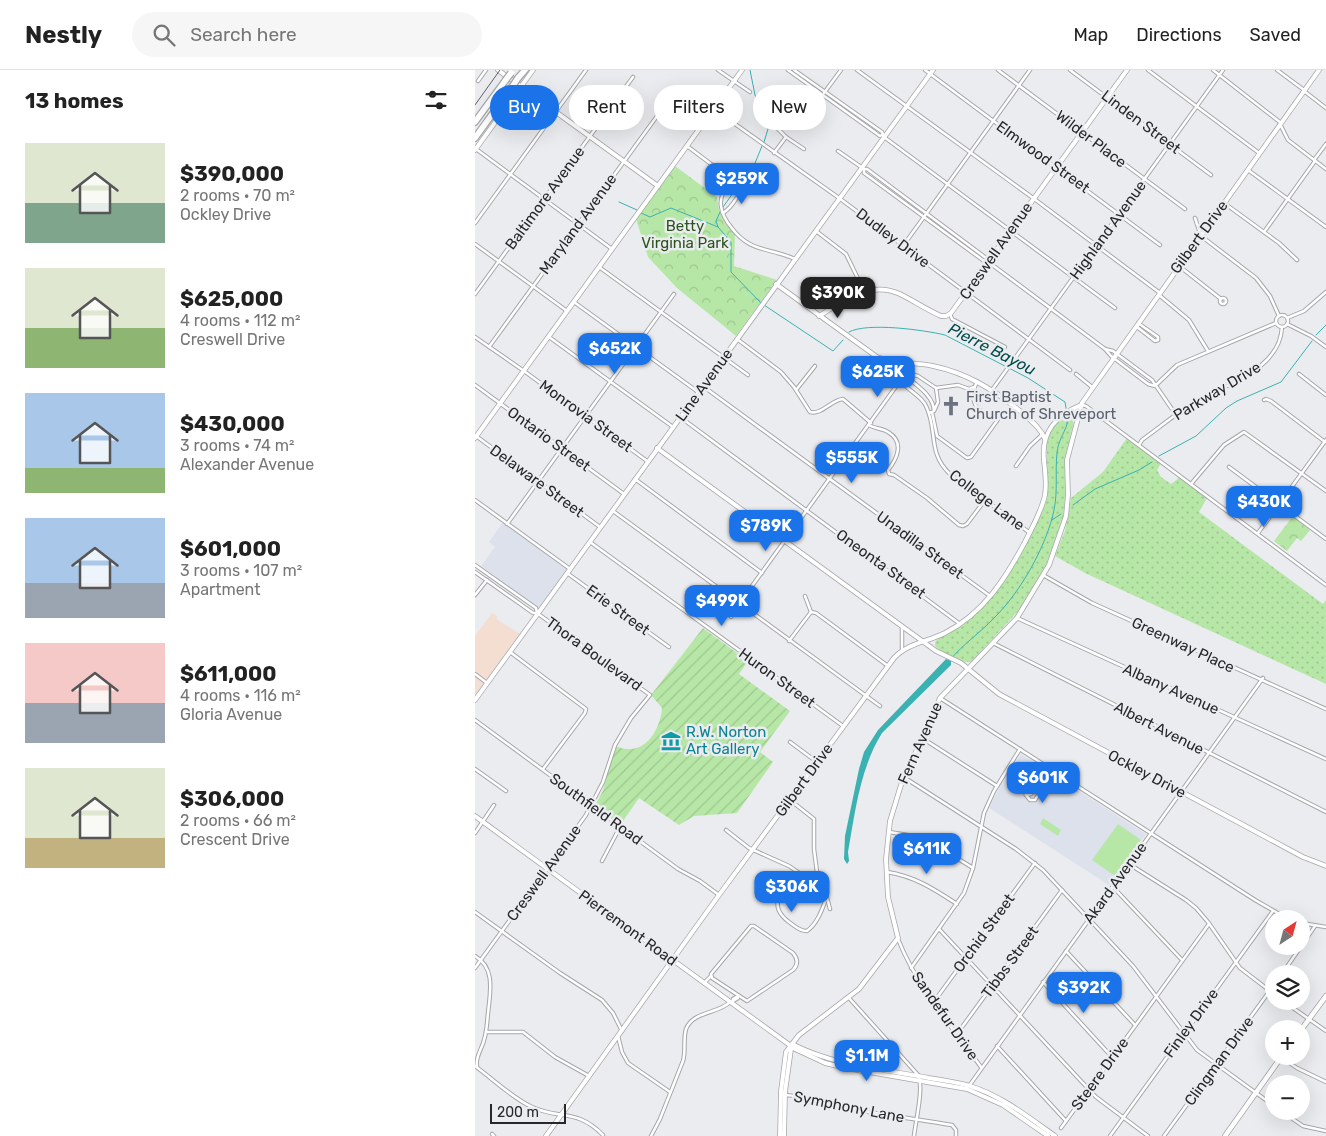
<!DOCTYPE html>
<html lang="en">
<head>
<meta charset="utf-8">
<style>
  :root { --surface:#fff; --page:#f6f6f6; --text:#222; --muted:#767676; --line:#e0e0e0; --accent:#1a73e8 }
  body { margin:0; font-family:Rubik,sans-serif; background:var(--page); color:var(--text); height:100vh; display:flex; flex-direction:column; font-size:19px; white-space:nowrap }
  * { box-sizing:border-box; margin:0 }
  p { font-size:16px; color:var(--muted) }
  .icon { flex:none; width:28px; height:28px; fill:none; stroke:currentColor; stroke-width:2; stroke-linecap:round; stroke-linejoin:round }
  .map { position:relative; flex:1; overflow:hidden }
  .drawer { display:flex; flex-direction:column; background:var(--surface); width:475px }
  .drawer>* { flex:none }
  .guide { position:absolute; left:15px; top:15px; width:475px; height:45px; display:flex; gap:10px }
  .needle { width:32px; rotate:36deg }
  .tools { position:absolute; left:790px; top:840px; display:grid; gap:10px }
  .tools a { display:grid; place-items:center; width:45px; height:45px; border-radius:50%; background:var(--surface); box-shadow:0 5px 20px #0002; font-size:25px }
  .scale { position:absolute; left:15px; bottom:12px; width:76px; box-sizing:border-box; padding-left:5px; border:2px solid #28282a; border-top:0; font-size:14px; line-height:18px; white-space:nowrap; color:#28282a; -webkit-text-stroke:4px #eaecf0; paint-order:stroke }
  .price { position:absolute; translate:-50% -42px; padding:0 11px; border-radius:10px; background:var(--accent); color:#fff; font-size:16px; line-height:32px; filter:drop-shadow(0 1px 2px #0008) }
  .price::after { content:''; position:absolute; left:50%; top:30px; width:15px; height:11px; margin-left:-8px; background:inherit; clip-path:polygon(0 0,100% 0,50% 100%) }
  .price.active { background:#222; color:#fff }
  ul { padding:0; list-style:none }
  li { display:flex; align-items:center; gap:15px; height:125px; padding:0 25px }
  li span { display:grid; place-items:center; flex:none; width:140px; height:100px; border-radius:0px; color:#555 }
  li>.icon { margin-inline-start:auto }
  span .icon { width:60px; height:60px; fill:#fffc; stroke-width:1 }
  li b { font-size:21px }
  h2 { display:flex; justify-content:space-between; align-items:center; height:60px; padding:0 25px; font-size:21px }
  .tag { padding:0 18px; border-radius:22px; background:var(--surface); box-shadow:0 5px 20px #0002; font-size:18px; line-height:45px }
  .tag.active { background:var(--accent); color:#fff }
  header { display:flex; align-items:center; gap:30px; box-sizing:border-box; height:70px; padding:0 25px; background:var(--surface); border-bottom:1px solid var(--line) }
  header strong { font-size:24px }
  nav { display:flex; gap:28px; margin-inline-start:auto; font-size:18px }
  .search { width:350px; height:45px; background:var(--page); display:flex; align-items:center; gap:12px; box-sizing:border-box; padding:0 18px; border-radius:28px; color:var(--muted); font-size:19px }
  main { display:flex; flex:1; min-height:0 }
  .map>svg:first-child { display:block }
  .commercial { fill:#f4ddd1 }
  .built { fill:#dce1eb }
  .grass { fill:url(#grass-dots) }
  .park { fill:url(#park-crowns) }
  .garden { fill:url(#garden-furrows) }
  .pitch { fill:#b7e7a6 }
  .water { fill:#3cb1b2 }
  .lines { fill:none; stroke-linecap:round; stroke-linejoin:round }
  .stream { stroke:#3cb1b2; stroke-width:1 }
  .street-casing { stroke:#a6a7ab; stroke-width:4.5 }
  .secondary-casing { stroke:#a6a7ab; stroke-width:5.5 }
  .primary-casing { stroke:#a6a7ab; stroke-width:6 }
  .highway-casing { stroke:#a6a7ab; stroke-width:8 }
  .street { stroke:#fff; stroke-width:2.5 }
  .secondary { stroke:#fff; stroke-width:4 }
  .primary { stroke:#fff; stroke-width:4.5 }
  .highway { stroke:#fff; stroke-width:5.5 }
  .rail { stroke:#606063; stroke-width:1 }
  .highway-bridge-casing { stroke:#a6a7ab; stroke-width:8; stroke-linecap:butt }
  .highway-bridge { stroke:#fff; stroke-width:5.5 }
  .labels { text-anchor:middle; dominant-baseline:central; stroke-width:5; stroke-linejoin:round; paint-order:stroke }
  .street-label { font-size:15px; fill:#28282a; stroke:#eaecf0 }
  .park-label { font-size:15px; fill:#2c531c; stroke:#eaecf0 }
  .worship-label { font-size:15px; fill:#5b616d; stroke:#eaecf0; text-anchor:start }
  .culture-label { font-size:15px; fill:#0d838f; stroke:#eaecf0; text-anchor:start }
  .water-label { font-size:16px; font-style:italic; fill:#034c4c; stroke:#eaecf0 }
</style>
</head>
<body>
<header>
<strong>Nestly</strong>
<div class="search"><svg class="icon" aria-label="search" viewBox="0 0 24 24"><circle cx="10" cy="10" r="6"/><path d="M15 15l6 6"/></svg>Search here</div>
<nav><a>Map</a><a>Directions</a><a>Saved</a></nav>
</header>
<main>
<section class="drawer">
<h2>13 homes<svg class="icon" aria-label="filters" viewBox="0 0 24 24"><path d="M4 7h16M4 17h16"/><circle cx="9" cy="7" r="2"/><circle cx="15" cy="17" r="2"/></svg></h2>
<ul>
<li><span style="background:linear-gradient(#dfe7d0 60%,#7fa58c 0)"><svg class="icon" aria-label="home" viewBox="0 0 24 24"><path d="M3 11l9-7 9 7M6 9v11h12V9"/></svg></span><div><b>$390,000</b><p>2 rooms · 70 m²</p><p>Ockley Drive</p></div></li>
<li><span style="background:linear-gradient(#dfe7d0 60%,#8fb573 0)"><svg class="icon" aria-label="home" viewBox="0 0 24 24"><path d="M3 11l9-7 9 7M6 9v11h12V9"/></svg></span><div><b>$625,000</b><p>4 rooms · 112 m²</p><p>Creswell Drive</p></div></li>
<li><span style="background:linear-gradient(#a9c7e8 75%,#8fb573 0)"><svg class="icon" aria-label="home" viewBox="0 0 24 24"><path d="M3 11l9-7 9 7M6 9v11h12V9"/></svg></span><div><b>$430,000</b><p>3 rooms · 74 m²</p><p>Alexander Avenue</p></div></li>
<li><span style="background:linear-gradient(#a9c7e8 65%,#9aa5b1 0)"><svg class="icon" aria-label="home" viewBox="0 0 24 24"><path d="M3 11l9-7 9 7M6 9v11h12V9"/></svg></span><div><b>$601,000</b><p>3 rooms · 107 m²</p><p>Apartment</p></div></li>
<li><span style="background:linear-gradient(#f6c9c9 60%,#9aa5b1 0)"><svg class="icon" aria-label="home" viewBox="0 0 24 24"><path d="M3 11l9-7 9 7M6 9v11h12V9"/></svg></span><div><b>$611,000</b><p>4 rooms · 116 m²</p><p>Gloria Avenue</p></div></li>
<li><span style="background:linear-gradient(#dfe7d0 70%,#c2b280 0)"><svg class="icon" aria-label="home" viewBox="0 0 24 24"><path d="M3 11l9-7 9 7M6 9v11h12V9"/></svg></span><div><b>$306,000</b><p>2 rooms · 66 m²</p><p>Crescent Drive</p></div></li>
</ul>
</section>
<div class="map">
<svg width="851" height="1066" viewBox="0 0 851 1066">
  <defs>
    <pattern id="grass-dots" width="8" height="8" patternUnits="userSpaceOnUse" patternTransform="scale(1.25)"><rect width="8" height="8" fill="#b7e7a6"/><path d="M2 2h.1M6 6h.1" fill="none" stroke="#9dc68f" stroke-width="1.8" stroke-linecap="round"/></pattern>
    <pattern id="park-crowns" width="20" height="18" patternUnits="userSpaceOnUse" patternTransform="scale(1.25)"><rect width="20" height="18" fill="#b7e7a6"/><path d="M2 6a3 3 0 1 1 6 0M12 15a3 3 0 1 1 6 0" fill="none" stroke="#9dc68f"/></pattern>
    <pattern id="garden-furrows" width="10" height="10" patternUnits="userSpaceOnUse" patternTransform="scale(1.25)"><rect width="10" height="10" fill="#b7e7a6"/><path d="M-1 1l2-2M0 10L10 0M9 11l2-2" fill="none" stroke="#9dc68f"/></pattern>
  </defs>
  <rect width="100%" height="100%" fill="#eaecf0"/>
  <polygon class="commercial" points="17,543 23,547 21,549 45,564 0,625 0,566"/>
  <g class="built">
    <polygon points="28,452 91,499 91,501 64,538 6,496 20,477 14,472"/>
    <polygon points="546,684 671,764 634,815 514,738 526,714"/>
  </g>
  <g class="grass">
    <path d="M596,343L599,344L600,346L590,390L591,420L588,448L572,493L547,537L496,592C487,593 463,583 460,575C460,573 460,572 461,571C465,566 481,560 487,556C491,553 495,549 499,545C525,523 541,495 556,464C563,451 570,437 572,421C576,389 560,363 596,343Z"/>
    <polygon points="652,368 686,393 682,400 686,407 696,414 705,407 732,428 724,442 848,534 851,530 851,614 610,503 580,486 590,461 596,428 628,402"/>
  </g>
  <g class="park">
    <polygon points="200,96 242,127 244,140 260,165 259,196 302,210 261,266 202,218 173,187 161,149"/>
    <polygon points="818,446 835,460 826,471 822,468 812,481 799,471"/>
    <polygon points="544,692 554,699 547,711 536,705"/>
  </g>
  <path class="garden" d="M228,558L273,591L264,604L315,641L285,682L298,692L262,743L219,746L204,755L164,728L146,754L120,735L128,721L136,687L140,676C144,677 148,679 152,679C174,681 186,655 187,638L176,625Z"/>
  <g class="pitch">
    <polygon points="568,748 586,760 583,766 565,754"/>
    <polygon points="643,754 666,770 640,806 617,790"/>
  </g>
  <path class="water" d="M471,589L476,591V595L407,663C385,698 380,743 373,782L374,791L372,794L369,789L370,766L384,699L389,682L403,660Z"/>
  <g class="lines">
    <g class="stream">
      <polyline points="275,0 280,25 291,45 293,59 289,72"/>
      <polyline points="144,132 162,140"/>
      <polyline points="248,137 261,119 276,103 287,76"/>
      <polyline points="245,142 241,151 243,157 256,172 256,202 286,233"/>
      <polyline points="166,143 175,147 196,138 243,157"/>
      <polyline points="289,235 358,281 368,270"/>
      <path d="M374,262C392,252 449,260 470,265L553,308L590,332C591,338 593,348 592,354C589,364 583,371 582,383C580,402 583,421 579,440C572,475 545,523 519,548C505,563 488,574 475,590"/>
      <polyline points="841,265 851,255"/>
      <polyline points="684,386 721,366 751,338 762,331 806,312 837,271"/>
      <polyline points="598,435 620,419 664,400 677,392"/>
      <polyline points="577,450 586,444"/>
    </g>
    <defs>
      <g id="street">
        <polyline points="243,0 259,11"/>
        <polyline points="313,0 405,66 407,65"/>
        <polyline points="319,0 407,62 409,67 640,238"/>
        <polyline points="382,0 558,128 685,223"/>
        <polyline points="450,0 685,175"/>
        <polyline points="523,0 710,139"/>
        <polyline points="595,0 736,105"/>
        <polyline points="673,0 784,83"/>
        <polyline points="738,0 806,53"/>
        <polyline points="802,0 829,20"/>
        <polyline points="3,11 11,0"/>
        <polyline points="259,11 275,22"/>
        <polyline points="829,21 851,38"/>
        <polyline points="349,23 366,0"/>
        <polyline points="239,39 364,128 595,300"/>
        <polyline points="294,42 298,54 311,67 329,79"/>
        <polyline points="805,54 813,70 851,99"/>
        <path d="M212,76L252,106C253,117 244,125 246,136C247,144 251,151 256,157C275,183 293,177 320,189"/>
        <polyline points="1,79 137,179"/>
        <polyline points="363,81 389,99 392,99 511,188 512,191"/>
        <polyline points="299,83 311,67"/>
        <polyline points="839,90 851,74"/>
        <polyline points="389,99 389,103 509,191 512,191 630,279 638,281 677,310 701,345"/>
        <polyline points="773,100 851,157"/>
        <polyline points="749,133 804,173 822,190"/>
        <path d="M248,143C266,132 258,114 289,121"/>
        <polyline points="720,148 726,166 781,208 795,226 804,246"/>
        <polyline points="0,153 111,0"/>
        <polyline points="341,161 371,184 389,221"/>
        <polyline points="789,162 840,91"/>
        <polyline points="0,174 92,241"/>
        <polyline points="428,176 555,0"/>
        <polyline points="704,196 746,229"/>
        <polyline points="124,197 273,305"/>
        <polyline points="0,224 158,7"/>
        <polyline points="684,225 714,250 733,281"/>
        <circle cx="748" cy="231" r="3"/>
        <polyline points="99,232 223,322"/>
        <polyline points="475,244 477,249 530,277"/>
        <circle cx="807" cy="251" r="6"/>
        <polyline points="812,248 829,241 851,222"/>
        <polyline points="663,253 683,267 683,270"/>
        <polyline points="812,254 836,266 851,277"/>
        <polyline points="662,257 680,271 683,270"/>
        <polyline points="0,267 49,301 172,391"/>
        <polyline points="74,267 198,357"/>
        <path d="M262,269L306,302L319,317L335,342C347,345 356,330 368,329L396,353"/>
        <polyline points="14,277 193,31"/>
        <polyline points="630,279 636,286 673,314 680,316 702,295 801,253"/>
        <path d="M422,293C423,298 424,308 426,311C433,321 446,325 451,336C463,360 452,383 475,404L555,463"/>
        <polyline points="601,304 617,317"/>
        <polyline points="824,304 851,325"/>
        <path d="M502,311C493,332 500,340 520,349L531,345L540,337"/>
        <polyline points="0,315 149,424"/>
        <polyline points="229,317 515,526"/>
        <polyline points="461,318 483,315 494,319 499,317"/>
        <polyline points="321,320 340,296"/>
        <polyline points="517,320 748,0"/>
        <polyline points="789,330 791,329 796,331 850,372"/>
        <polyline points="607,335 611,336 851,515"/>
        <path d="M457,342L459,341C459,327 443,316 433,308V306L439,305L443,306L461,318L463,332L459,341"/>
        <polyline points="454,343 457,342 462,366 492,388 496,387 524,348"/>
        <polyline points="205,347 485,554"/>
        <path d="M394,355C400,359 407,358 413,362C430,372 422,389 413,400L414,404L419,405L452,428L484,455L488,456L492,454L510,430"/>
        <polyline points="1,366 125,457"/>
        <path d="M664,375L667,370C684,358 700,344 717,334C749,314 805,301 807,257"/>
        <polyline points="541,396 555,376 568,364"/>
        <polyline points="754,397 851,469"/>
        <polyline points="160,409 287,503"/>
        <polyline points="716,414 749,375 769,362 851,421"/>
        <polyline points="0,430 95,499"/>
        <polyline points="138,441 405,636"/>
        <polyline points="32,454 199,224"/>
        <polyline points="783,463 851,370"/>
        <polyline points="115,472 368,656"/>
        <polyline points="0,495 61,538 62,543"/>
        <polyline points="0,502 58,543 62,543 175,625 156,648 140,675 128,712 111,745 0,898"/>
        <polyline points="92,503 194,577"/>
        <polyline points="568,505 617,533 851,639"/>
        <polyline points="0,525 12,510"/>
        <polyline points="264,534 425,311"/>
        <polyline points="336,542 341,543 413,596"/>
        <polyline points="256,547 265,534"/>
        <polyline points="542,548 851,689"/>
        <polyline points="427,556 427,580"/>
        <polyline points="314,571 336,542 330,526"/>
        <polyline points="518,573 851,742"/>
        <polyline points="35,582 111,639 110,643 68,699"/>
        <polyline points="0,604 12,613"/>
        <polyline points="465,628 780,830 813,849"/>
        <polyline points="0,650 203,799 225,811 244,825"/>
        <polyline points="447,668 522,716"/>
        <polyline points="315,672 342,692"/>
        <polyline points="567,694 552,719 550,722 551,725 556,724 569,705 574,706 578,701"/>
        <polyline points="0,699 31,721"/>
        <polyline points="430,708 541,779 568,800 658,896 722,980 799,1036"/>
        <polyline points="551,725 555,730 560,730 572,711 573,706"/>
        <polyline points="315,730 339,749 339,779 343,810 340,814"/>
        <polyline points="251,760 274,778 314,796 348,819 351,824 355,839"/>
        <polyline points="414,762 439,766 456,772 498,798"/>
        <polyline points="0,763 19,735"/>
        <polyline points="127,791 145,757"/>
        <polyline points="654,794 711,830 721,838 733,852 765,898 799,924"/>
        <path d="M322,802C309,819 290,834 314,852C320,856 324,861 332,861C342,854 347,840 351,829"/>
        <path d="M412,802C439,806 459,819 482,834"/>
        <polyline points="638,817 707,890"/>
        <polyline points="0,842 85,903 127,930 138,943 147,961"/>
        <polyline points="826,853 851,857"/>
        <path d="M276,856H279L318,883C323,889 323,895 318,900L272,931L237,908L236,904Z"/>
        <polyline points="464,859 621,1027 673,1066"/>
        <path d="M423,869C442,917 476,956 506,997"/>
        <polyline points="591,881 660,955"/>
        <path d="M0,886C21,898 15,923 13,943C12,952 12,961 9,970C7,979 0,987 2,996"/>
        <polyline points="436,898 489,823 498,798 509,743 519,721 545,679"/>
        <polyline points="807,904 840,856"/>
        <polyline points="568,912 637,987"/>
        <polyline points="229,913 236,906"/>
        <path d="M374,928L444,1006C448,1022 441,1049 439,1066"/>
        <polyline points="808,931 851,961"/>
        <polyline points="257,933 258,929 263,926 263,928 258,931"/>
        <polyline points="458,933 560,793"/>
        <polyline points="11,962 48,962 80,987 114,1006"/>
        <polyline points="482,964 587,820"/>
        <polyline points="143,966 147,982 153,993 195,1022"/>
        <polyline points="522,976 591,1051"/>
        <polyline points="807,988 822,998 851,1012"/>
        <path d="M0,996C18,1009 37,1028 57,1037C85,1050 101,1038 128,1065"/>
        <polyline points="494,1016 788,608"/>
        <path d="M310,1025C330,1026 347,1034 366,1037C403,1044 440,1049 477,1055L481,1060V1066"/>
        <polyline points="806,1041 828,1056 851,1061"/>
        <polyline points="586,1058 734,854"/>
        <polyline points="17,1064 19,1066"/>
        <path d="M176,1066L185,1049L208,991C211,981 208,969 211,959C218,941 243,944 255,932"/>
        <polyline points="635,1066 798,841"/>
        <polyline points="689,1066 799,915"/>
      </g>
      <g id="secondary">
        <polyline points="23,0 183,116"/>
        <polyline points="0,80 58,0"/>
        <path d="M301,214L402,287C420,294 439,292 458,296C492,303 519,320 545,341C555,350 565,357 570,369"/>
        <path d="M344,246C369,231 394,210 425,224C439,231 452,240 466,246H471L476,243L652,0"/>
        <polyline points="0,368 267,0"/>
        <polyline points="182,378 461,581 486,593 524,624 828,787 851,796"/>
        <polyline points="0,630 458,0"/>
        <polyline points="0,746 320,979 350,993 371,998 492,1019 528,1035 573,1066"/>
        <path d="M317,974C360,996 407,999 454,1008C468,1010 481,1012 495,1016C527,1026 553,1047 580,1066"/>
        <path d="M71,1066L244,825L419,588C433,573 452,572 470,563C509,543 531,508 551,470C558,456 567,440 570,425C572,413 570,402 569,390C566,363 581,345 606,335"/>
        <polyline points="305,1066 306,1021 311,982 324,965 384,919 423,868 413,827 411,789 415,751 426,715 465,628 542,548 574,495 591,446 593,425 592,390 607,333 844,0"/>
        <polyline points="309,1066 310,1022 316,979"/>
      </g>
      <g id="primary">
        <polyline points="826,960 851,926"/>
        <polyline points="750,1066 807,986"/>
      </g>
      <g id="highway">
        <polyline points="43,8 50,0"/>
        <polyline points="0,52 30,11"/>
        <polyline points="0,68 37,17"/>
      </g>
    </defs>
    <use href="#street" class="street-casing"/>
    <use href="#secondary" class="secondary-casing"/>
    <use href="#primary" class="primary-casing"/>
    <use href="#highway" class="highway-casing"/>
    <use href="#street" class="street"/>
    <use href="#secondary" class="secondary"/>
    <use href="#primary" class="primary"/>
    <use href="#highway" class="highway"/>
    <polyline class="rail" points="0,35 25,0"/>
    <defs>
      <g id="highway-bridge">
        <polyline points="30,11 36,3"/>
        <polyline points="37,17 43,8"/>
      </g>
    </defs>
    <use href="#highway-bridge" class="highway-bridge-casing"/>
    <use href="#highway-bridge" class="highway-bridge"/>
  </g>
  <defs>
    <symbol id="church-bare" viewBox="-9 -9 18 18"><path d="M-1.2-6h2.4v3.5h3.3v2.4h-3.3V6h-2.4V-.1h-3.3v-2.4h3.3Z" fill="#6b7280" stroke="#eaecf0" stroke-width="2.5" paint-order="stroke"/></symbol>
    <symbol id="museum-bare" viewBox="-9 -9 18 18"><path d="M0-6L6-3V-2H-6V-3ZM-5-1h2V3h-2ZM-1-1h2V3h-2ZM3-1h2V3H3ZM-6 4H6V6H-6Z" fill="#0f9aa8" stroke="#eaecf0" stroke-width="2.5" paint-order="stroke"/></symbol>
  </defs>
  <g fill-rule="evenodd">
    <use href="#church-bare" x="462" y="322" width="28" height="28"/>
    <use href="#museum-bare" x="182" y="657" width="28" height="28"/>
  </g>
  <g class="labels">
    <g class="street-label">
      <text transform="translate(666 52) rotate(37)">Linden Street</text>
      <text transform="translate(616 69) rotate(37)">Wilder Place</text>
      <text transform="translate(568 87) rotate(36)">Elmwood Street</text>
      <text transform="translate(70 128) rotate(-54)">Baltimore Avenue</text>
      <text transform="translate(103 154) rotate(-54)">Maryland Avenue</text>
      <text transform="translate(633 160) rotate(-54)">Highland Avenue</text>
      <text transform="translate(724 167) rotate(-54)">Gilbert Drive</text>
      <text transform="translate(418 168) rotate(37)">Dudley Drive</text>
      <text transform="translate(521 181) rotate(-55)">Creswell Avenue</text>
      <text transform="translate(229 315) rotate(-54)">Line Avenue</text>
      <text transform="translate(742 321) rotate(-31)">Parkway Drive</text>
      <text transform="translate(111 346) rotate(36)">Monrovia Street</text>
      <text transform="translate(74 369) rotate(36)">Ontario Street</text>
      <text transform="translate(62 411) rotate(36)">Delaware Street</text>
      <text transform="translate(512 430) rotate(37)">College Lane</text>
      <text transform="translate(445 475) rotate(36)">Unadilla Street</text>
      <text transform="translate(406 494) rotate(36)">Oneonta Street</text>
      <text transform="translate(143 540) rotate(36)">Erie Street</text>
      <text transform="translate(708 575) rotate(25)">Greenway Place</text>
      <text transform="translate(119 584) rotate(36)">Thora Boulevard</text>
      <text transform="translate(302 608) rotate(36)">Huron Street</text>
      <text transform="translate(696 619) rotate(24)">Albany Avenue</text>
      <text transform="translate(684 658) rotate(27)">Albert Avenue</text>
      <text transform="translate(445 673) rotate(-66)">Fern Avenue</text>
      <text transform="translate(672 704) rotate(28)">Ockley Drive</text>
      <text transform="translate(329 710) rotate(-54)">Gilbert Drive</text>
      <text transform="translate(121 739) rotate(36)">Southfield Road</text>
      <text transform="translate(69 803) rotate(-54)">Creswell Avenue</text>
      <text transform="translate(640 813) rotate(-54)">Akard Avenue</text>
      <text transform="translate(153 858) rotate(36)">Pierremont Road</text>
      <text transform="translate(509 863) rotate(-54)">Orchid Street</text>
      <text transform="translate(535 892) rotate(-54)">Tibbs Street</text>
      <text transform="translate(470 946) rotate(55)">Sandefur Drive</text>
      <text transform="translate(716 953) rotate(-54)">Finley Drive</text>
      <text transform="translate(744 991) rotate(-54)">Clingman Drive</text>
      <text transform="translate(625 1004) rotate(-54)">Steere Drive</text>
      <text transform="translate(374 1037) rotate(11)">Symphony Lane</text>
    </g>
    <g class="park-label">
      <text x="210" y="156">Betty<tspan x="210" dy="17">Virginia Park</tspan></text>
    </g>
    <g class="worship-label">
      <text x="491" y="327">First Baptist<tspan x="491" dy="17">Church of Shreveport</tspan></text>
    </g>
    <g class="culture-label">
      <text x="211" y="662">R.W. Norton<tspan x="211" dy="17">Art Gallery</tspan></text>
    </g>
    <g class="water-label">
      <text transform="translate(517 279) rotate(27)">Pierre Bayou</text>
    </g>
  </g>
</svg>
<div class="tools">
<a><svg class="needle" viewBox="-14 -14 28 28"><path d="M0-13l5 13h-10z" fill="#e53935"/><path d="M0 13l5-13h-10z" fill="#767676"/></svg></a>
<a><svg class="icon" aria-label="layers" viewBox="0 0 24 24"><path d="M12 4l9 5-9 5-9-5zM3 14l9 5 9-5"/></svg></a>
<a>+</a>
<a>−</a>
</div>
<div class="scale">200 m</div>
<b class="price" style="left:267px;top:135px">$259K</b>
<b class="price active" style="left:363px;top:249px">$390K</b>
<b class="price" style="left:140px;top:305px">$652K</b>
<b class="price" style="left:403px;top:328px">$625K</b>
<b class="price" style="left:377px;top:414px">$555K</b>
<b class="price" style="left:789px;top:458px">$430K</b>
<b class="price" style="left:291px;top:482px">$789K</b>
<b class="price" style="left:247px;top:557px">$499K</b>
<b class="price" style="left:568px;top:734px">$601K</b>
<b class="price" style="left:452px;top:805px">$611K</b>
<b class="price" style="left:317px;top:843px">$306K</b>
<b class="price" style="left:609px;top:944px">$392K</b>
<b class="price" style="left:392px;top:1012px">$1.1M</b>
<div class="guide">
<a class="tag active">Buy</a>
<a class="tag">Rent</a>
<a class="tag">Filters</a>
<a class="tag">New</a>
</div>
</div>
</main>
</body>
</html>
